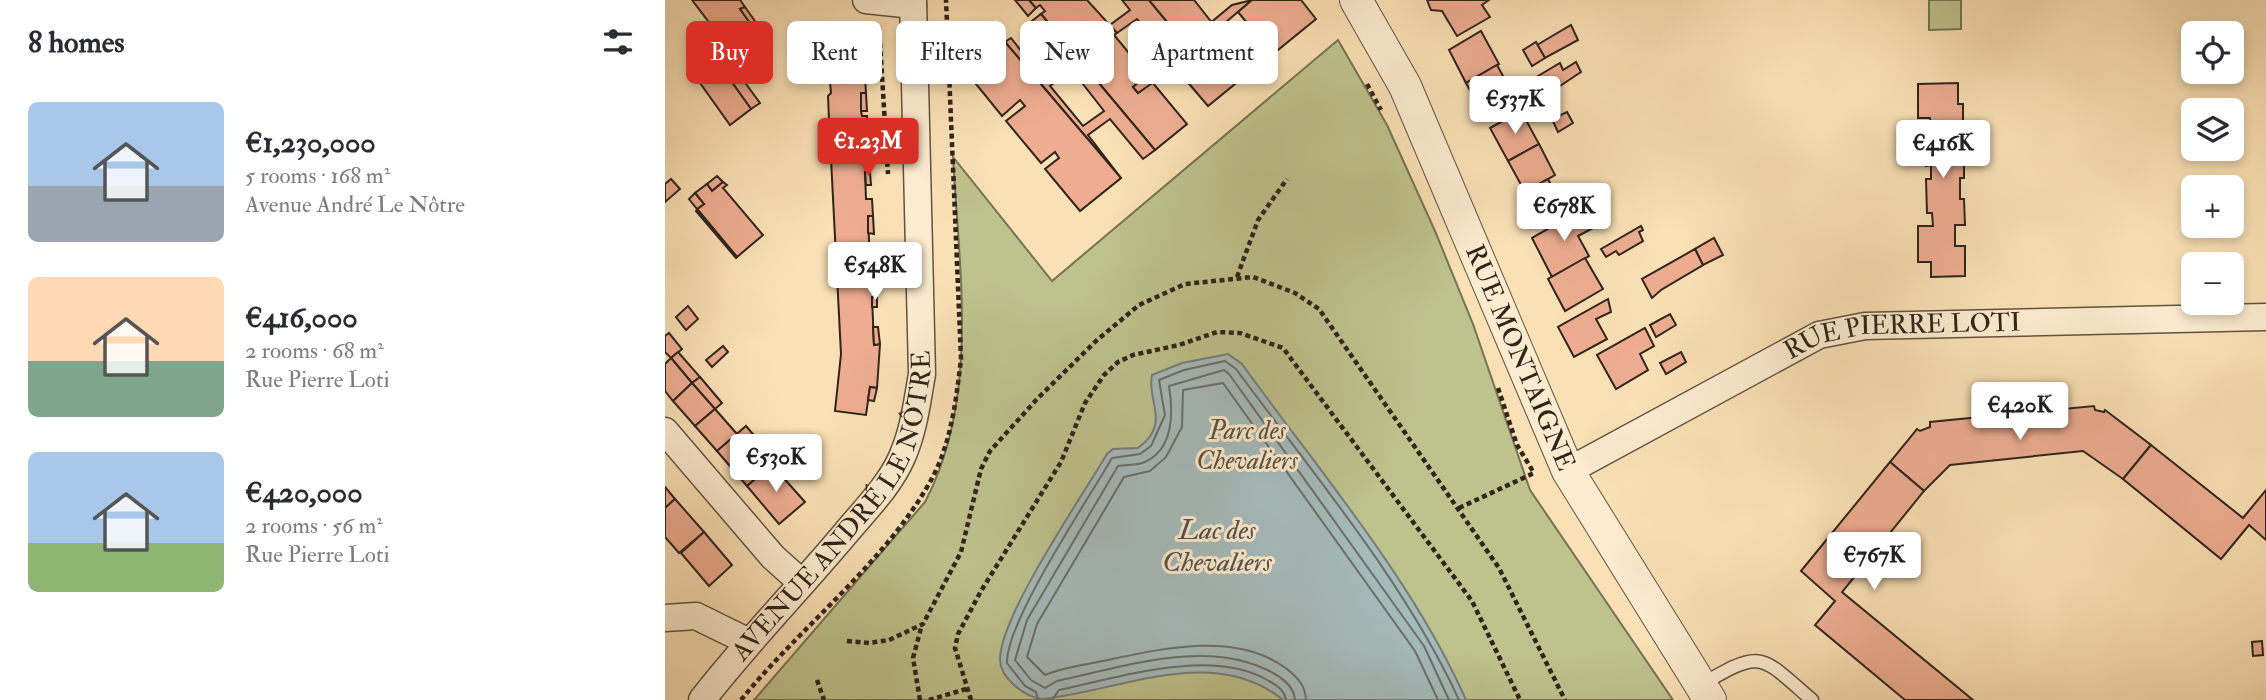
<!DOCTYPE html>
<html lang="en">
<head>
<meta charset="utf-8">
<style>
  :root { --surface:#fff; --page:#f2f2f3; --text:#2b2b33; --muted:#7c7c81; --accent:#d93025 }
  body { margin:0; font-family:"IM FELL Double Pica",serif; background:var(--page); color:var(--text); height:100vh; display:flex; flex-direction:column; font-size:26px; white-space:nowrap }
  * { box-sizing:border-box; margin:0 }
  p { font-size:23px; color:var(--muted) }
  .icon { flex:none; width:38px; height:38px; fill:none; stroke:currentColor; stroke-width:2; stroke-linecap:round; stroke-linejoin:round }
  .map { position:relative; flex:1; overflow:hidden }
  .panel { display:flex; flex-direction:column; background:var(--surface); width:665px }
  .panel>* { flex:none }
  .top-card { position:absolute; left:21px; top:21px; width:665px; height:63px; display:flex; gap:14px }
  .tools { position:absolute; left:1516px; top:21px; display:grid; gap:14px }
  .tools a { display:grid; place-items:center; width:63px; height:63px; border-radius:10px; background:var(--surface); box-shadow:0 4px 10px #0003; font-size:35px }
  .price { position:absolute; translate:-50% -60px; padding:0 16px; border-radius:7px; background:#fff; color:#222; font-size:23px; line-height:46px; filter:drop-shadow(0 2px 4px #0008) }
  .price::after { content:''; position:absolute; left:50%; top:42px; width:21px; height:16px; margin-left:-10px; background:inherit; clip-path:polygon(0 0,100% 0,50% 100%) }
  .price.on { background:var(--accent); color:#fff }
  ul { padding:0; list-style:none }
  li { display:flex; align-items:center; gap:21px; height:175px; padding:0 28px }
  li span { display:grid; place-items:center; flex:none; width:196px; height:140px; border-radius:10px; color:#555 }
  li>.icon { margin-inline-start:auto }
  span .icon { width:84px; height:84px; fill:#fffc; stroke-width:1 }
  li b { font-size:30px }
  h2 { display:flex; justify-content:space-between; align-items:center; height:84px; padding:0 28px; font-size:30px }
  .pill { padding:0 24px; border-radius:10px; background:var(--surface); box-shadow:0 4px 10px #0003; font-size:24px; line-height:63px }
  .pill.on { background:var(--accent); color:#fff }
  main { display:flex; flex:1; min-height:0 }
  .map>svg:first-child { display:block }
  .green { fill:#bec28d; stroke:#777354; stroke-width:2 }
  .water { fill:#a5baba; stroke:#767e7a; stroke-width:2 }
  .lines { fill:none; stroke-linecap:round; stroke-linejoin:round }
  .shore { stroke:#6a6f6a; stroke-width:2 }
  .building { fill:#eead91; stroke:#30241b; stroke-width:2; fill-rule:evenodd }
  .service-casing { stroke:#625342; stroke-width:15 }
  .minor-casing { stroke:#625342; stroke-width:29 }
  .tertiary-casing { stroke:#625342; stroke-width:34 }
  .path { stroke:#30241b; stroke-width:4.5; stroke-dasharray:5 3.5; stroke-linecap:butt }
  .service { stroke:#fcebcf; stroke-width:12 }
  .minor { stroke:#fcebcf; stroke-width:26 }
  .tertiary { stroke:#fcebcf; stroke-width:32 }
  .labels { text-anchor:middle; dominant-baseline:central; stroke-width:6; stroke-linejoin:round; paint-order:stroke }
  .street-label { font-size:26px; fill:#30241b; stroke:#fcebcf }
  .park-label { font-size:26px; font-style:italic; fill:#5b533d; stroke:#fcebcf }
  .water-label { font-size:28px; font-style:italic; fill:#53514b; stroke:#fcebcf }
</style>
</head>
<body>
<main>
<section class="panel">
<h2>8 homes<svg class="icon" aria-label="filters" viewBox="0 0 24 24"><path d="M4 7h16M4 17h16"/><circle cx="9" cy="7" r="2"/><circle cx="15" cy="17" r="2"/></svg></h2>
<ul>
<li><span style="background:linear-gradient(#a9c7e8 60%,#9aa5b1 0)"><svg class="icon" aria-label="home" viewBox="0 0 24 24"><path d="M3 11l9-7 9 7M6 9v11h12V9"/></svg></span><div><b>€1,230,000</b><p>5 rooms · 168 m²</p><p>Avenue André Le Nôtre</p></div></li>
<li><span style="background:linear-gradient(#ffd9b3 60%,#7fa58c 0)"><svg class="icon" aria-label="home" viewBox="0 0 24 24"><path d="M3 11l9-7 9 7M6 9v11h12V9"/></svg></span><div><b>€416,000</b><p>2 rooms · 68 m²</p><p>Rue Pierre Loti</p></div></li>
<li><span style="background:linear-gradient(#a9c7e8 65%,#8fb573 0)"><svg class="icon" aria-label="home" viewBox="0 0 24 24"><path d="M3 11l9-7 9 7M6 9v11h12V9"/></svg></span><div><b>€420,000</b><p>2 rooms · 56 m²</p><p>Rue Pierre Loti</p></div></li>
</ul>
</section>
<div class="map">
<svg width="1601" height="700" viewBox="0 0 1601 700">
  <rect width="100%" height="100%" fill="#fae0b5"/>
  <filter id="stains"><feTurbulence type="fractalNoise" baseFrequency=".00286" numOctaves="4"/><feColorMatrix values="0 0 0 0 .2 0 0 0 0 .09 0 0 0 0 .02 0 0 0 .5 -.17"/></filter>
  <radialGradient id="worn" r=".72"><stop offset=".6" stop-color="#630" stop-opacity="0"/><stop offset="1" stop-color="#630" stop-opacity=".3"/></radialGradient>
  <g class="green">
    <polygon points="1264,0 1296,0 1296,29 1264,30"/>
    <path d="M673,40L722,125L770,231L808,324L865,490L1008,700H89L260,502C315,398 294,269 288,157L387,281Z"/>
  </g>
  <path class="water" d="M563,354L577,364C654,471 748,580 801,700H618C548,643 456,691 377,699C360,697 334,678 335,658C337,613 416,498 442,454L448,449L473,448C507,424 481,400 487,375L517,363Z"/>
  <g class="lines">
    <g class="shore">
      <path d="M373,700L371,692L360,686L342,663C341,621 423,500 447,458L475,454L486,446L500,415L494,380L519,370L560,361L571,369C647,472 741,584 794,700"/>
      <path d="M387,700L394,690C455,677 548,647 604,681C612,685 620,691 621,700"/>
      <path d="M630,700C629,687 619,679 608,673C544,637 459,667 392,681L380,688L366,680L350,660L362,620L453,466C461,464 472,466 480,462C510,448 508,411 504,386L559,370L564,374L759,646L784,700"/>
      <path d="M641,700C640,685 633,678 622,669C571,630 495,649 438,661C419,665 398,667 380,675L362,657L372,624L459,477L485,471L501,457L517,427L518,390L558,383L750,651L773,700"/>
    </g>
  </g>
  <g class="building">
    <polygon points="27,0 75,0 80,7 75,9 91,31 65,50"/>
    <polygon points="350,0 364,0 371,8 363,16"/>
    <polygon points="364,0 422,0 452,33 449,35 483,76 468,87 473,93 487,82 522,124 490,150 376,14 380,11 375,5 371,8"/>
    <polygon points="457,0 484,0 521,45 505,59 472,19 452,33 445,25 465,10"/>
    <polygon points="484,0 529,0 548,24 521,45"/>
    <polygon points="587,0 496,77 473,93 468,87 567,5"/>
    <polygon points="587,0 636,0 651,19 608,54 573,12"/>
    <polygon points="762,0 824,0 817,5 825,17 792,36 777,11 766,10"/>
    <polygon points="80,7 92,24 88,27 75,9"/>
    <path d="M376,14L490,150L478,159L445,119L423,135L456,178L340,42L346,38L378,79L401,63L367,21ZM407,70L439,111L418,126L385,86Z"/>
    <polygon points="197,24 198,48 194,48 194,62 199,62 199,66 194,71 194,77 200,77 201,93 196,93 196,111 197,116 202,116 203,132 198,132 199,155 205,155 205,172 200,172 201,199 207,199 208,216 203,216 205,264 210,264 212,297 207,297 209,345 215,344 212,388 205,387 201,415 170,411 176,354 164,120 163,96 166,93 160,26"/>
    <polygon points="906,25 913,40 880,58 872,45"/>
    <polygon points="551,29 586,71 543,106 508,65"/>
    <polygon points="816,31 834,64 801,83 784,50"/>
    <polygon points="340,42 456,178 415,211 380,169 394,158 390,152 376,163 341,121 360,106 355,100 337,116 302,73"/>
    <polygon points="871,42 880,58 867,66 858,50"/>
    <polygon points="194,48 198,48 199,62 194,62"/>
    <polygon points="59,54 95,103 86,109 51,60"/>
    <polygon points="51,60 86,109 65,125 30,76"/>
    <polygon points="911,62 916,72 883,94 873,76 895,63 898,70"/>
    <polygon points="832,65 850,98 818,115 801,83"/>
    <polygon points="1293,83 1293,104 1298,104 1298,131 1293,131 1294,151 1299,152 1299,178 1295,178 1295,199 1299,199 1300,225 1290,225 1290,246 1300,246 1300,276 1266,277 1266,262 1253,262 1253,226 1268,226 1267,213 1262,213 1261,179 1266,179 1266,165 1261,166 1261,132 1266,131 1265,118 1253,118 1253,84"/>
    <polygon points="196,93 201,93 202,111 196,111"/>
    <polygon points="856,111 874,144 843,161 825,128"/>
    <polygon points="902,112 908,123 893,132 887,119"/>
    <polygon points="198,132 203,132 204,150 198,150"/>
    <polygon points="874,144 890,175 860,192 843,161"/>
    <polygon points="200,172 205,172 206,185 201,185"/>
    <polygon points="52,176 58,182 47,191 42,184"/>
    <polygon points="6,179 15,189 0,202 0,184"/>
    <polygon points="883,179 899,210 866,228 853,196"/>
    <polygon points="58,182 62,185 58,188 98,235 72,257 32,209 39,204 30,193 42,184 47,191"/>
    <polygon points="30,193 39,204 32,209 24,199"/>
    <polygon points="32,209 72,257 71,258 31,211"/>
    <polygon points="918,209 928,228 913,236 924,256 887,277 867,238"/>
    <polygon points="203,216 208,216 209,234 203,233"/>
    <polygon points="976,226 978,230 974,232 978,241 954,255 951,251 941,257 936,249"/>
    <polygon points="1049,238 1058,255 1038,265 1030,249"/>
    <polygon points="1030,249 1038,265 996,290 987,298 977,279"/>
    <polygon points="204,253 210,253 210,264 205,264"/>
    <polygon points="920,258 938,289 900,311 883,279"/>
    <rect x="207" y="297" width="5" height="10"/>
    <polygon points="943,299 946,312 931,319 942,339 909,357 893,327"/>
    <polygon points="23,306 33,319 21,330 11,317"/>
    <polygon points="1005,314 1011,325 991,337 985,325"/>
    <polygon points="208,327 213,327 215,344 209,345"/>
    <polygon points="980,328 989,346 975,354 983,370 951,389 932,355"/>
    <polygon points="4,333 17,349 6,358 0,352 0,336"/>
    <polygon points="58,346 63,352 47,367 41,360"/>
    <polygon points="13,352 35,377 27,383 6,358"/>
    <polygon points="1016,352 1021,362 1001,374 995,363"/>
    <polygon points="6,358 27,383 8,401 0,391 0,364"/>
    <polygon points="35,377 57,403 50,409 27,383"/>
    <polygon points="27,383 50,409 30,426 8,401"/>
    <polygon points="205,387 212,388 209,401 203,400"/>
    <polygon points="1429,406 1430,410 1439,412 1440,410 1486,445 1458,479 1418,451 1285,465 1259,491 1225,462 1252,429 1255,431 1265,427 1265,422"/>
    <polygon points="50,409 72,434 52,451 30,426"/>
    <polygon points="81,426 111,461 82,486 52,451"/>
    <polygon points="1486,445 1578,518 1601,490 1601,540 1584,525 1556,559 1458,479"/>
    <polygon points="1225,462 1259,491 1177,592 1308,700 1240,700 1150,625 1170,601 1136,571"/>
    <polygon points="107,465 140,502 114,524 82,486"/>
    <polygon points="0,487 10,499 0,508"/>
    <polygon points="10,499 39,532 14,553 0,537 0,508"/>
    <polygon points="39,532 67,565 44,586 16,553"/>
    <polygon points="1597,641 1598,655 1588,656 1587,642"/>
  </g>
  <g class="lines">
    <defs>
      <path id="service" d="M1036,685C1098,648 1095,655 1147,700"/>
      <g id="minor">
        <polyline points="201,0 248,5"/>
        <polyline points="0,431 108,557 137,583"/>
        <path id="s1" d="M903,471L1154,335L1200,326L1601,317"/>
        <polyline points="0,618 31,616 82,641"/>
        <path id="s2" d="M37,700C82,642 133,590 180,534C200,510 225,485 237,457C249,430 252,402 257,374L248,0"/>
      </g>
      <g id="tertiary">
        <path id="s3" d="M691,0L740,86L903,471L1045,700"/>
      </g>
    </defs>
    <use href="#service" class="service-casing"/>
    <use href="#minor" class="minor-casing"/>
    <use href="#tertiary" class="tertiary-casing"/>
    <g class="path">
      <polyline points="214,26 223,174"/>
      <polyline points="702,84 716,110"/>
      <polyline points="572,277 593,220 622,179"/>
      <polyline points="833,388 852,445 869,473"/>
      <polyline points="794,508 869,473"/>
      <polyline points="182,641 204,643 224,640 258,624 296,552 316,469 325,451 373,398 431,341 474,305 520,284 588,277 630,293 654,309 834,568 900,700"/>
      <polyline points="152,680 159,700"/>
      <path d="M76,700C135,627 219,564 265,482C286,445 291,401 296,359L281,0"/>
      <polyline points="255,700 248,658 256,628"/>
      <polyline points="264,700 301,689"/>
      <polyline points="306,700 290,648 293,634 316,591 396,462 420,403 439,375 453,362 468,355 514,345 552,332 575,333 618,348 807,601 855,700"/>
    </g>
    <use href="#service" class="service"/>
    <use href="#minor" class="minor"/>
    <use href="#tertiary" class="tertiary"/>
  </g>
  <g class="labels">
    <g class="street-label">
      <text stroke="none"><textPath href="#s1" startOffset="368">RUE PIERRE LOTI</textPath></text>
      <text stroke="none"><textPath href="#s3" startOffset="394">RUE MONTAIGNE</textPath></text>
      <text stroke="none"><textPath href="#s2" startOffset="240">AVENUE ANDRÉ LE NÔTRE</textPath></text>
    </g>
    <g class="park-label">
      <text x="582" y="431">Parc des<tspan x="582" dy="30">Chevaliers</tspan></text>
    </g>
    <g class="water-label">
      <text x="552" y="530">Lac des<tspan x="552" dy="32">Chevaliers</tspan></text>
    </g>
  </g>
  <rect width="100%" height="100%" filter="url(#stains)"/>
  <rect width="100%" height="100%" fill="url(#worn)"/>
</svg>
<div class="tools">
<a><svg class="icon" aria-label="locate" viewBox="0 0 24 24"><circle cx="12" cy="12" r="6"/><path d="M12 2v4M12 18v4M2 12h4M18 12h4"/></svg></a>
<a><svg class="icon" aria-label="layers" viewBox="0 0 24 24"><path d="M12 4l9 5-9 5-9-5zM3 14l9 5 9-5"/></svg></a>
<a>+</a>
<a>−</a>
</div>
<b class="price" style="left:850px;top:136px">€537K</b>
<b class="price on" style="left:203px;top:178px">€1.23M</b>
<b class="price" style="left:1278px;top:180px">€416K</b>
<b class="price" style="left:899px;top:243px">€678K</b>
<b class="price" style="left:210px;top:302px">€548K</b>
<b class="price" style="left:1355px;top:442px">€420K</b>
<b class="price" style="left:111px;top:494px">€530K</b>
<b class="price" style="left:1209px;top:592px">€767K</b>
<div class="top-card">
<a class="pill on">Buy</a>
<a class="pill">Rent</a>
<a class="pill">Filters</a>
<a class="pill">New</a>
<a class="pill">Apartment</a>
</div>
</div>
</main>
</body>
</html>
